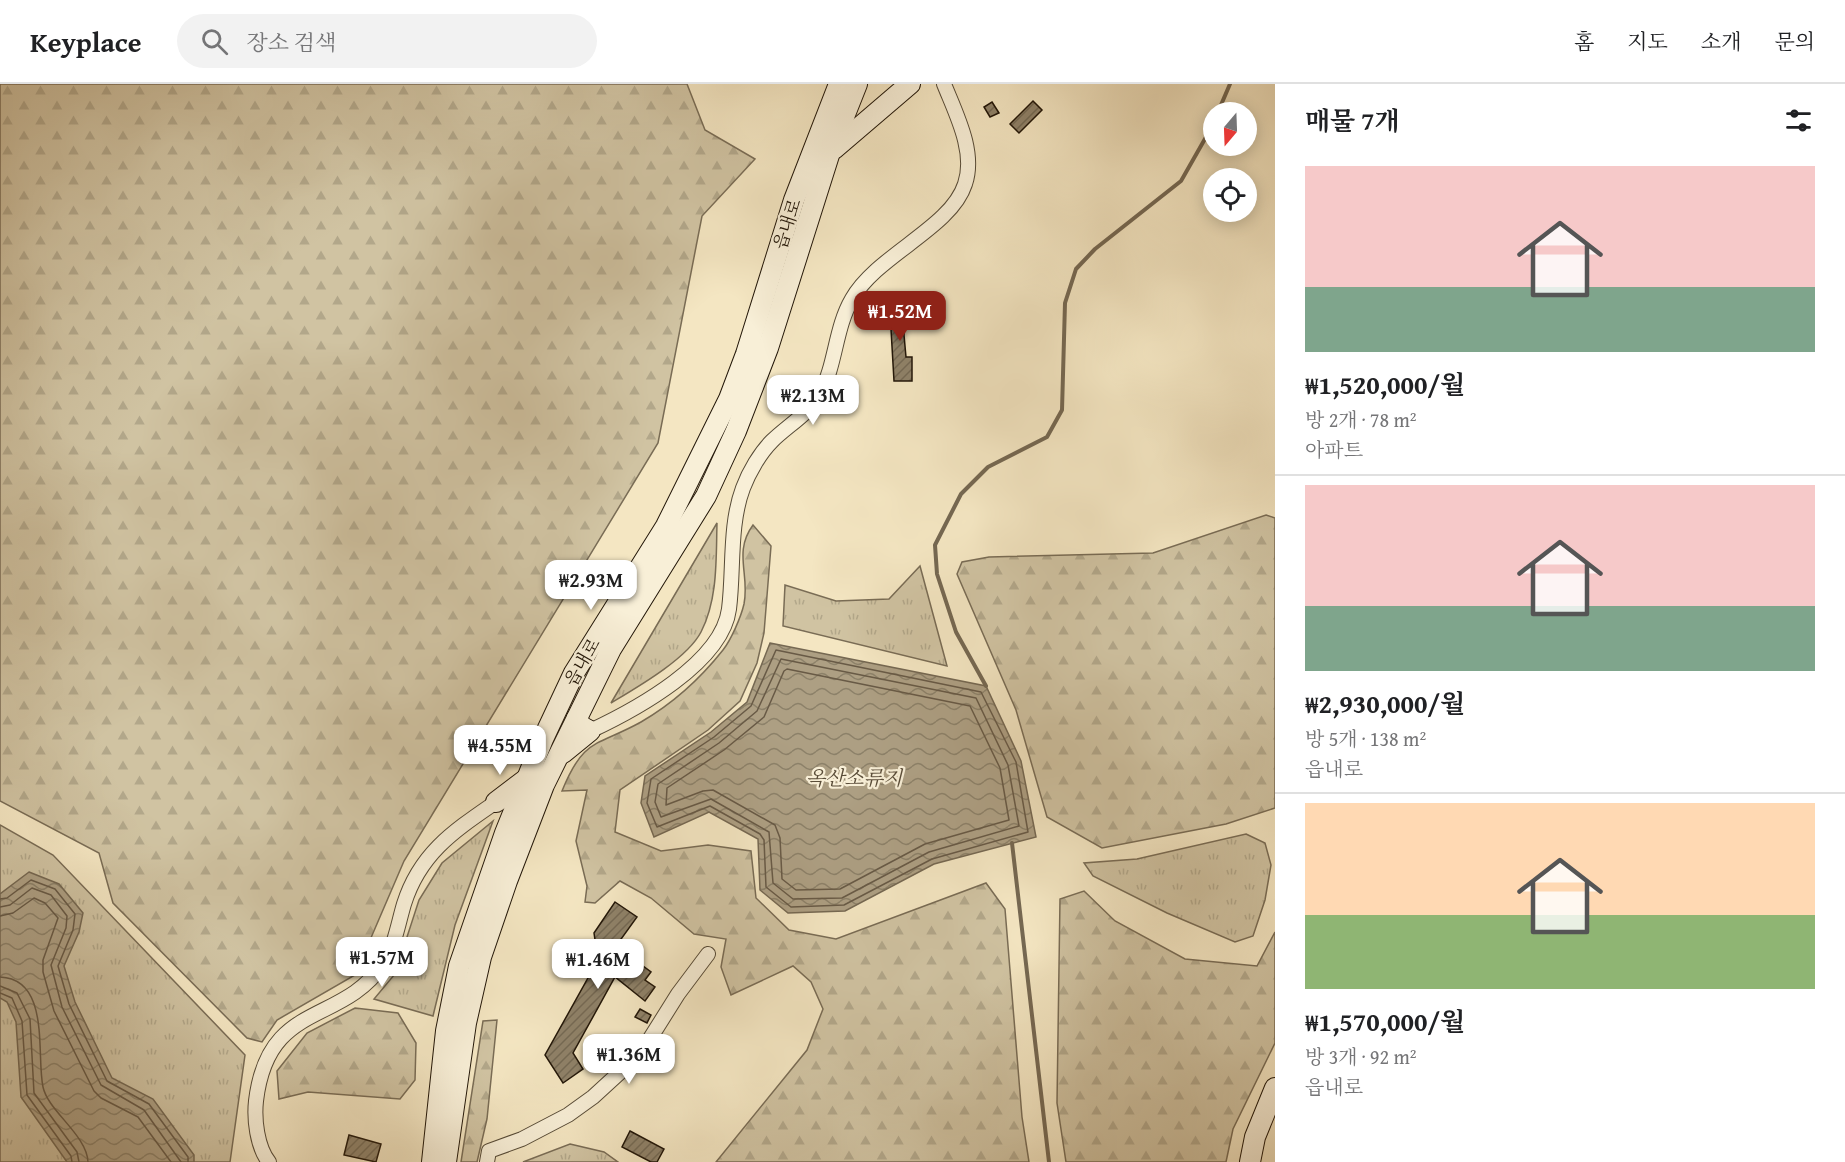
<!DOCTYPE html>
<html lang="ko">
<head>
<meta charset="utf-8">
<style>
  :root { --surface:#fff; --page:#f2f2f2; --text:#202124; --muted:#757577; --line:#e0e0e0; --accent:#8f2418 }
  body { margin:0; font-family:"Gentium Book Plus","Noto Serif KR",serif; background:var(--page); color:var(--text); height:100vh; display:flex; flex-direction:column; font-size:22px; white-space:nowrap }
  * { box-sizing:border-box; margin:0 }
  p { font-size:20px; color:var(--muted) }
  .icon { flex:none; width:33px; height:33px; fill:none; stroke:currentColor; stroke-width:2; stroke-linecap:round; stroke-linejoin:round }
  .map { position:relative; flex:1; overflow:hidden }
  .details { display:flex; flex-direction:column; background:var(--surface); width:570px }
  .details>* { flex:none }
  .needle { width:39px; rotate:199deg }
  .tools { position:absolute; left:1203px; top:18px; display:grid; gap:12px }
  .tools a { display:grid; place-items:center; width:54px; height:54px; border-radius:50%; background:var(--surface); box-shadow:0 3px 15px #0003; font-size:30px }
  .price { position:absolute; translate:-50% -51px; padding:0 14px; border-radius:12px; background:#fff; color:#222; font-size:20px; line-height:39px; filter:drop-shadow(0 2px 3px #0008) }
  .price::after { content:''; position:absolute; left:50%; top:36px; width:18px; height:14px; margin-left:-9px; background:inherit; clip-path:polygon(0 0,100% 0,50% 100%) }
  .price.active { background:var(--accent); color:#fff }
  ul { padding:0; list-style:none }
  li { display:grid; align-content:center; gap:12px; height:318px; padding:0 30px }
  li+li { border-top:2px solid var(--line) }
  li span { display:grid; place-items:center; height:186px; border-radius:0px; color:#555 }
  li>.icon { margin-inline-start:auto }
  span .icon { width:108px; height:108px; fill:#fffc; stroke-width:1 }
  li b { font-size:26px }
  h2 { display:flex; justify-content:space-between; align-items:center; height:72px; padding:0 30px; font-size:26px }
  header { display:flex; align-items:center; gap:36px; box-sizing:border-box; height:84px; padding:0 30px; background:var(--surface); border-bottom:2px solid var(--line) }
  header strong { font-size:28px }
  nav { display:flex; gap:33px; margin-inline-start:auto; font-size:21px }
  .search { width:420px; height:54px; background:var(--page); display:flex; align-items:center; gap:15px; box-sizing:border-box; padding:0 21px; border-radius:33px; color:var(--muted); font-size:22px }
  main { display:flex; flex:1; min-height:0 }
  .map>svg:first-child { display:block }
  .grass { fill:url(#grass-tufts); stroke:#796c55; stroke-width:1.5 }
  .forest { fill:url(#forest-firs); stroke:#796c55; stroke-width:1.5 }
  .water { fill:url(#water-waves); stroke:#756852; stroke-width:1.5 }
  .lines { fill:none; stroke-linecap:round; stroke-linejoin:round }
  .shore { stroke:#685a46; stroke-width:1.5 }
  .stream { stroke:#756852; stroke-width:4 }
  .building { fill:url(#building-hatch); stroke:#221608; stroke-width:1.5 }
  .street-casing { stroke:#564a36; stroke-width:16 }
  .secondary-casing { stroke:#221608; stroke-width:22 }
  .street { stroke:#f8efd7; stroke-width:14 }
  .secondary { stroke:#f8efd7; stroke-width:20 }
  .labels { text-anchor:middle; dominant-baseline:central; stroke-width:4.5; stroke-linejoin:round; paint-order:stroke }
  .street-label { font-size:18px; fill:#221608; stroke:#f8efd7 }
  .water-label { font-size:20px; font-style:italic; fill:#5a4d39; stroke:#f8efd7 }
</style>
</head>
<body>
<header>
<strong>Keyplace</strong>
<div class="search"><svg class="icon" aria-label="search" viewBox="0 0 24 24"><circle cx="10" cy="10" r="6"/><path d="M15 15l6 6"/></svg>장소 검색</div>
<nav><a>홈</a><a>지도</a><a>소개</a><a>문의</a></nav>
</header>
<main>
<div class="map">
<svg width="1275" height="1078" viewBox="0 0 1275 1078">
  <defs>
    <pattern id="grass-tufts" width="24" height="20" patternUnits="userSpaceOnUse" patternTransform="scale(1.5)"><rect width="24" height="20" fill="#d0c3a2"/><path d="M3 7l-1-3M5 7V3M7 7l1-3M15 17l-1-3M17 17v-4M19 17l1-3" fill="none" stroke="#b2a78a"/></pattern>
    <pattern id="forest-firs" width="22" height="20" patternUnits="userSpaceOnUse" patternTransform="scale(1.5)"><rect width="22" height="20" fill="#d0c3a2"/><path d="M5 1l3.5 6h-7zM16 11l3.5 6h-7z" fill="#b2a78a"/></pattern>
    <pattern id="water-waves" width="16" height="10" patternUnits="userSpaceOnUse" patternTransform="scale(1.5)"><rect width="16" height="10" fill="#ad9f83"/><path d="M0 5q4-4 8 0t8 0" fill="none" stroke="#8c8169"/></pattern>
    <pattern id="building-hatch" width="6" height="6" patternUnits="userSpaceOnUse" patternTransform="scale(1.5)"><rect width="6" height="6" fill="#8f8269"/><path d="M-1 1l2-2M0 6l6-6M5 7l2-2" fill="none" stroke="#746954"/></pattern>
  </defs>
  <rect width="100%" height="100%" fill="#f4e6c2"/>
  <filter id="stains"><feTurbulence type="fractalNoise" baseFrequency=".00333" numOctaves="4"/><feColorMatrix values="0 0 0 0 .2 0 0 0 0 .09 0 0 0 0 .02 0 0 0 .5 -.17"/></filter>
  <radialGradient id="worn" r=".72"><stop offset=".6" stop-color="#630" stop-opacity="0"/><stop offset="1" stop-color="#630" stop-opacity=".3"/></radialGradient>
  <g class="grass">
    <path d="M717,439C716,475 718,515 701,548C687,575 636,604 611,619Z"/>
    <polygon points="920,482 947,582 783,542 785,501 836,517 889,515"/>
    <polygon points="493,737 455,841 433,932 374,915 395,890 419,816 442,779"/>
    <polygon points="0,741 53,771 245,971 230,1078 0,1078"/>
    <polygon points="1246,750 1265,759 1271,781 1265,816 1253,852 1235,858 1167,829 1093,792 1084,779 1137,775"/>
    <polygon points="570,1060 604,1068 618,1078 523,1078"/>
  </g>
  <g class="forest">
    <polygon points="0,0 687,0 705,46 755,75 702,132 658,359 404,777 355,891 277,936 262,958 247,954 113,819 99,769 0,717"/>
    <polygon points="1266,431 1275,434 1275,724 1226,740 1102,764 1047,733 1016,626 957,490 962,478 989,473 1153,469"/>
    <path d="M753,441L771,462L764,549L757,579L740,617L708,646L620,706L615,748L661,767L708,761L751,767L756,814L789,846L836,855L986,799L1005,825L1022,1033L1029,1078H716L807,966L823,925L811,898L793,882L731,911L721,883L726,855L694,850L651,814L620,797L595,819L585,818L587,802L576,757L587,706L562,707C584,653 596,663 641,638C672,620 700,595 723,566C731,556 741,533 744,520C750,491 733,468 753,441Z"/>
    <polygon points="1084,807 1115,837 1185,875 1257,882 1275,848 1275,959 1233,1045 1226,1078 1066,1078 1057,1019 1060,815"/>
    <polygon points="355,924 398,929 416,959 415,996 400,1015 308,1008 279,1015 277,987 307,949"/>
    <polygon points="497,936 487,1035 477,1078 461,1078 483,937"/>
  </g>
  <g class="water">
    <polygon points="770,559 986,602 1021,677 1036,753 934,780 845,827 788,829 760,806 758,755 709,728 654,753 641,719 645,692 711,648 747,618"/>
    <polygon points="29,788 59,800 83,829 79,848 64,882 75,918 112,994 153,1015 194,1071 194,1078 67,1078 21,1013 16,938 7,918 0,914 0,810"/>
  </g>
  <g class="lines">
    <g class="shore">
      <polygon points="776,566 981,608 1016,678 1028,748 932,775 844,821 791,823 766,803 764,756 760,750 710,722 657,743 647,719 651,695 714,653 751,622"/>
      <polygon points="781,575 976,614 1008,681 1019,742 929,768 842,814 793,815 773,799 769,748 711,715 661,733 655,718 658,700 719,659 757,627"/>
      <polygon points="787,585 970,622 1000,684 1009,736 925,760 840,805 796,806 782,795 780,754 775,741 713,706 703,707 666,721 667,704 724,666 764,633 784,587"/>
      <polyline points="0,815 7,814 31,796 55,805 75,830 73,846 58,882 69,920 107,997 149,1020 188,1073 188,1078"/>
      <polyline points="0,823 10,821 32,804 51,811 67,832 66,844 51,881 62,923 101,1001 144,1026 181,1078"/>
      <polyline points="0,832 13,829 34,814 45,819 58,834 43,876 43,888 54,927 94,1007 101,1014 138,1033 171,1078"/>
      <path d="M0,893C51,895 36,971 43,1003C48,1027 87,1051 88,1078"/>
      <polyline points="0,902 17,909 30,935 34,1009 77,1068 79,1078"/>
      <polyline points="0,909 12,914 22,937 27,1011 71,1072 72,1078"/>
    </g>
    <g class="stream">
      <polyline points="1218,28 1230,0"/>
      <polyline points="986,602 956,548 937,490 935,461 961,410 988,383 1047,353 1062,326 1065,219 1076,185 1095,165 1181,97 1214,39"/>
      <polyline points="1012,759 1049,1078"/>
    </g>
  </g>
  <g class="building">
    <polygon points="1033,17 1042,26 1019,49 1010,40"/>
    <polygon points="992,18 999,29 990,33 984,23"/>
    <polygon points="895,212 908,214 904,251 906,273 912,273 912,297 894,297 891,245"/>
    <polygon points="615,818 637,833 616,862 651,888 645,896 655,903 645,917 615,893 573,969 583,985 563,999 545,971 588,894 604,875 597,869 594,849"/>
    <polygon points="640,925 651,931 647,939 635,933"/>
    <polygon points="630,1047 664,1065 657,1078 651,1078 622,1063"/>
    <polygon points="349,1051 381,1060 376,1078 344,1071"/>
  </g>
  <g class="lines">
    <defs>
      <g id="street">
        <path d="M590,647C635,626 722,579 729,525C734,486 729,441 743,404C749,388 760,369 772,357C787,342 810,329 820,310C836,281 835,244 852,215C877,171 951,144 965,100C976,68 956,30 944,0"/>
        <path d="M269,1078C257,1063 254,1035 256,1017C268,916 341,942 383,880C395,862 398,840 404,820C420,769 454,747 496,718"/>
        <polyline points="487,1078 489,1067 522,1055 568,1031 593,1013 641,969 678,910 708,870"/>
      </g>
      <g id="secondary">
        <polyline points="834,65 910,0"/>
        <polyline points="563,669 590,647 581,642 577,634"/>
        <polyline points="496,718 525,696"/>
        <polyline points="432,1078 446,947 459,882 505,749 543,655 574,589 666,442 729,315 746,270 794,116 839,0"/>
        <polyline points="446,1078 466,939 481,873 507,797 544,701 611,565 706,412 736,347 768,264 830,68 857,0"/>
        <polyline points="1250,1078 1255,1053 1275,1004"/>
      </g>
    </defs>
    <use href="#street" class="street-casing"/>
    <use href="#secondary" class="secondary-casing"/>
    <use href="#street" class="street"/>
    <use href="#secondary" class="secondary"/>
  </g>
  <g class="labels">
    <g class="street-label">
      <text transform="translate(787 140) rotate(-72)">읍내로</text>
      <text transform="translate(582 578) rotate(-60)">읍내로</text>
    </g>
    <g class="water-label">
      <text x="854" y="693">옥산소류지</text>
    </g>
  </g>
  <rect width="100%" height="100%" filter="url(#stains)"/>
  <rect width="100%" height="100%" fill="url(#worn)"/>
</svg>
<div class="tools">
<a><svg class="needle" viewBox="-14 -14 28 28"><path d="M0-13l5 13h-10z" fill="#e53935"/><path d="M0 13l5-13h-10z" fill="#757577"/></svg></a>
<a><svg class="icon" aria-label="locate" viewBox="0 0 24 24"><circle cx="12" cy="12" r="6"/><path d="M12 2v4M12 18v4M2 12h4M18 12h4"/></svg></a>
</div>
<b class="price active" style="left:900px;top:258px">₩1.52M</b>
<b class="price" style="left:813px;top:342px">₩2.13M</b>
<b class="price" style="left:591px;top:527px">₩2.93M</b>
<b class="price" style="left:500px;top:692px">₩4.55M</b>
<b class="price" style="left:382px;top:904px">₩1.57M</b>
<b class="price" style="left:598px;top:906px">₩1.46M</b>
<b class="price" style="left:629px;top:1001px">₩1.36M</b>
</div>
<section class="details">
<h2>매물 7개<svg class="icon" aria-label="filters" viewBox="0 0 24 24"><path d="M4 7h16M4 17h16"/><circle cx="9" cy="7" r="2"/><circle cx="15" cy="17" r="2"/></svg></h2>
<ul>
<li><span style="background:linear-gradient(#f6c9c9 65%,#7fa58c 0)"><svg class="icon" aria-label="home" viewBox="0 0 24 24"><path d="M3 11l9-7 9 7M6 9v11h12V9"/></svg></span><div><b>₩1,520,000/월</b><p>방 2개 · 78 m²</p><p>아파트</p></div></li>
<li><span style="background:linear-gradient(#f6c9c9 65%,#7fa58c 0)"><svg class="icon" aria-label="home" viewBox="0 0 24 24"><path d="M3 11l9-7 9 7M6 9v11h12V9"/></svg></span><div><b>₩2,930,000/월</b><p>방 5개 · 138 m²</p><p>읍내로</p></div></li>
<li><span style="background:linear-gradient(#ffd9b3 60%,#8fb573 0)"><svg class="icon" aria-label="home" viewBox="0 0 24 24"><path d="M3 11l9-7 9 7M6 9v11h12V9"/></svg></span><div><b>₩1,570,000/월</b><p>방 3개 · 92 m²</p><p>읍내로</p></div></li>
</ul>
</section>
</main>
</body>
</html>
